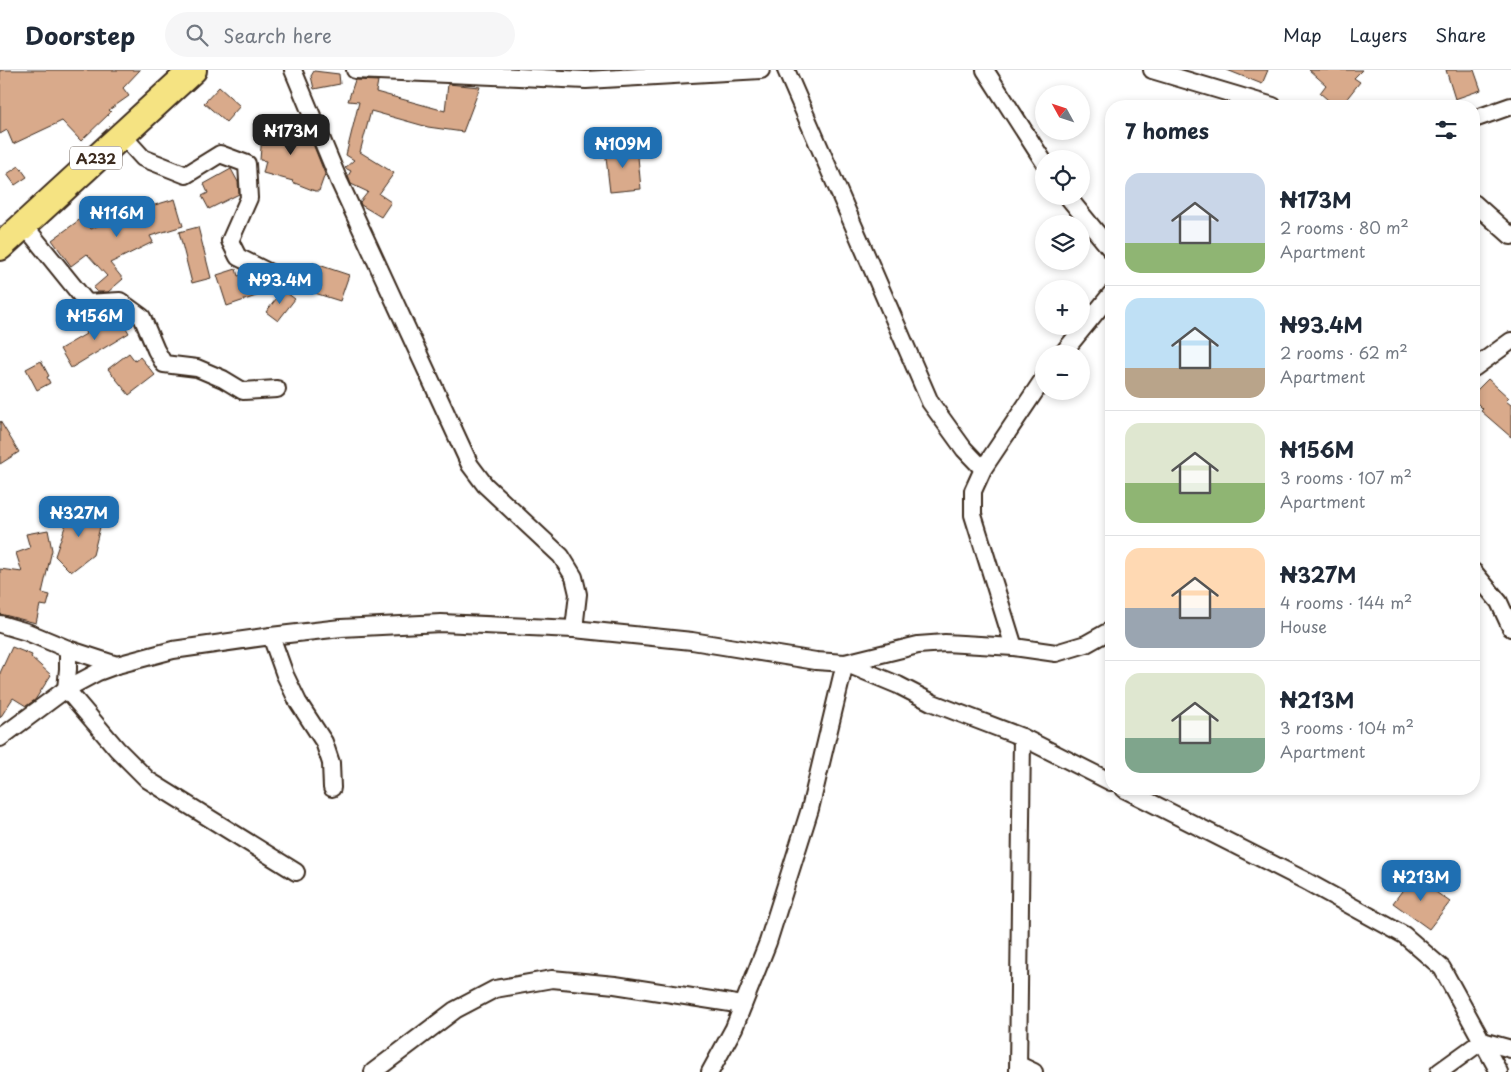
<!DOCTYPE html>
<html lang="en">
<head>
<meta charset="utf-8">
<style>
  :root { --surface:#fff; --page:#f6f6f7; --text:#1f2937; --muted:#747a83; --line:#e0e1e3; --accent:#1f6fb2 }
  body { margin:0; font-family:"Playpen Sans",sans-serif; background:var(--page); color:var(--text); height:100vh; display:flex; flex-direction:column; font-size:19px; white-space:nowrap }
  * { box-sizing:border-box; margin:0 }
  p { font-size:16px; color:var(--muted) }
  .icon { flex:none; width:28px; height:28px; fill:none; stroke:currentColor; stroke-width:2; stroke-linecap:round; stroke-linejoin:round }
  .map { position:relative; flex:1; overflow:hidden }
  .sheet { position:absolute; left:1105px; top:30px; width:375px; height:695px; display:flex; flex-direction:column; background:var(--surface); border-radius:20px; box-shadow:0 2px 8px #0003 }
  .sheet>* { flex:none }
  .needle { width:32px; rotate:310deg }
  .buttons { position:absolute; left:1035px; top:15px; display:grid; gap:10px }
  .buttons a { display:grid; place-items:center; width:55px; height:55px; border-radius:50%; background:var(--surface); box-shadow:0 2px 8px #0003; font-size:25px }
  .price { position:absolute; translate:-50% -42px; padding:0 11px; border-radius:10px; background:var(--accent); color:#fff; font-size:16px; line-height:32px; filter:drop-shadow(0 1px 2px #0008) }
  .price::after { content:''; position:absolute; left:50%; top:30px; width:15px; height:11px; margin-left:-8px; background:inherit; clip-path:polygon(0 0,100% 0,50% 100%) }
  .price.selected { background:#222; color:#fff }
  ul { padding:0; list-style:none }
  li { display:flex; align-items:center; gap:15px; height:125px; padding:0 20px }
  li+li { border-top:1px solid var(--line) }
  li span { display:grid; place-items:center; flex:none; width:140px; height:100px; border-radius:15px; color:#555 }
  li>.icon { margin-inline-start:auto }
  span .icon { width:60px; height:60px; fill:#fffc; stroke-width:1 }
  li b { font-size:21px }
  h2 { display:flex; justify-content:space-between; align-items:center; height:60px; padding:0 20px; font-size:21px }
  header { display:flex; align-items:center; gap:30px; box-sizing:border-box; height:70px; padding:0 25px; background:var(--surface); border-bottom:1px solid var(--line) }
  header strong { font-size:24px }
  nav { display:flex; gap:28px; margin-inline-start:auto; font-size:18px }
  .search { width:350px; height:45px; background:var(--page); display:flex; align-items:center; gap:12px; box-sizing:border-box; padding:0 18px; border-radius:28px; color:var(--muted); font-size:19px }
  .map>svg:first-child { display:block }
  .building { fill:#d9aa8b; stroke:#3b2a1e }
  .lines { fill:none; stroke-linecap:round; stroke-linejoin:round }
  .street-casing { stroke:#3b2a1e; stroke-width:20 }
  .primary-casing { stroke:#3b2a1e; stroke-width:30 }
  .street { stroke:#fff; stroke-width:16 }
  .primary { stroke:#f5e382; stroke-width:26 }
  .labels { text-anchor:middle; dominant-baseline:central; stroke-width:4; stroke-linejoin:round; paint-order:stroke }
  .shield { fill:#fff; stroke:#766a62; stroke-width:1 }
  .shield-label { font-size:14px; font-weight:bold; fill:#3b2a1e }
</style>
</head>
<body>
<header>
<strong>Doorstep</strong>
<div class="search"><svg class="icon" aria-label="search" viewBox="0 0 24 24"><circle cx="10" cy="10" r="6"/><path d="M15 15l6 6"/></svg>Search here</div>
<nav><a>Map</a><a>Layers</a><a>Share</a></nav>
</header>
<div class="map">
<svg width="1511" height="1002" viewBox="0 0 1511 1002">
  <rect width="100%" height="100%" fill="#fff"/>
  <filter id="ink" filterUnits="userSpaceOnUse"><feTurbulence type="fractalNoise" baseFrequency=".02" numOctaves="2"/><feDisplacementMap in="SourceGraphic" scale="10" xChannelSelector="R" yChannelSelector="G"/><feConvolveMatrix kernelMatrix="1 2 1 2 8 2 1 2 1" color-interpolation-filters="sRGB"/></filter>
  <g filter="url(#ink)">
    <g class="building">
      <polygon points="0,0 140,0 123,18 129,26 109,40 111,42 81,71 62,51 13,74 7,60 0,64"/>
      <polygon points="1227,0 1268,0 1262,14"/>
      <polygon points="1309,0 1362,0 1354,8 1360,12 1341,36 1335,36 1320,23 1326,15"/>
      <polygon points="1446,0 1474,0 1481,20 1455,29"/>
      <polygon points="314,1 339,4 340,14 314,19 311,6"/>
      <polygon points="355,10 378,11 376,22 445,41 448,14 480,17 463,62 428,57 371,41 360,82 394,103 379,124 391,132 381,147 361,135 360,132 368,122 351,114 348,106 351,101 345,98 354,90 346,85 359,32 348,31"/>
      <polygon points="219,17 240,36 226,52 204,33"/>
      <polygon points="263,51 284,53 283,61 307,59 325,104 319,121 315,121 292,112 293,111 263,103 266,91 260,90"/>
      <polygon points="637,76 641,119 610,122 605,79"/>
      <polygon points="19,96 27,107 15,115 7,104"/>
      <polygon points="231,99 238,112 239,124 209,139 202,126 208,123 204,114"/>
      <polygon points="175,129 183,156 150,166 153,172 110,193 123,209 108,222 97,222 93,218 107,206 87,184 71,196 52,170 82,148 91,159 136,137 138,140"/>
      <polygon points="198,157 211,208 192,213 179,162"/>
      <polygon points="313,193 349,205 340,231 305,220"/>
      <polygon points="236,199 238,206 248,203 251,210 257,208 260,209 265,223 227,236 217,205"/>
      <polygon points="283,220 295,229 278,251 266,242"/>
      <polygon points="118,244 129,263 71,298 60,279 86,264 85,262"/>
      <polygon points="129,283 135,291 140,287 155,305 129,325 108,299"/>
      <polygon points="41,291 49,306 47,307 50,313 37,320 26,299"/>
      <polygon points="1488,309 1509,328 1506,331 1511,335 1511,367 1481,341 1483,339 1474,330 1474,323"/>
      <polygon points="0,351 19,382 0,394"/>
      <polygon points="71,439 104,441 93,485 71,502 55,486"/>
      <polygon points="48,460 52,480 42,523 50,525 47,536 40,535 36,553 0,544 0,499 22,502 16,483 30,478 26,464"/>
      <polygon points="12,577 32,585 31,587 51,605 35,630 26,636 13,628 0,648 0,603"/>
      <polygon points="1413,806 1450,832 1429,859 1393,833"/>
    </g>
    <g class="lines">
      <defs>
        <g id="street">
          <polyline points="293,0 339,111 470,395 485,415 561,486 574,507 578,524 574,559"/>
          <polyline points="355,0 586,10 761,0"/>
          <polyline points="786,0 930,332 964,379 983,399"/>
          <polyline points="985,0 1044,92"/>
          <polyline points="1152,0 1273,36"/>
          <polyline points="1474,49 1511,36"/>
          <polyline points="122,65 143,88 186,105 220,84 247,94 249,128 230,171 238,187 272,204"/>
          <polyline points="1067,126 1111,180"/>
          <polyline points="1474,133 1511,166"/>
          <polyline points="24,155 87,233 120,231 142,247 156,280 164,294 197,298 223,309 243,321 277,319"/>
          <polyline points="1062,284 1111,224"/>
          <polyline points="1474,298 1511,271"/>
          <polyline points="1474,502 1499,532 1511,558"/>
          <polyline points="0,554 27,562 68,579 117,595"/>
          <polyline points="271,566 285,605 298,632 324,672 331,693 332,718"/>
          <polyline points="1014,577 973,445 973,421 983,399 1044,308"/>
          <polyline points="68,579 68,599 66,619 117,679 148,710 296,802"/>
          <polyline points="0,668 66,619 98,602 117,595 173,580 271,566 341,558 441,553 574,559 692,571 816,591 845,593 918,575 945,573 1014,577 1056,583 1086,574 1111,560"/>
          <polyline points="1124,719 1304,810 1404,865 1442,898 1499,1002"/>
          <polyline points="1019,995 1034,1002"/>
          <polyline points="373,1002 455,940 495,919 552,909 615,915 743,935"/>
          <polyline points="710,1002 734,958 768,872 810,739 845,593 898,615 933,633 1022,667 1111,712"/>
          <polyline points="1018,1002 1022,667"/>
          <polyline points="1439,1002 1482,971 1511,979"/>
        </g>
        <polyline id="primary" points="0,177 193,0"/>
      </defs>
      <use href="#street" class="street-casing"/>
      <use href="#primary" class="primary-casing"/>
      <use href="#street" class="street"/>
      <use href="#primary" class="primary"/>
    </g>
  </g>
  <g class="labels">
    <rect class="shield" x="70" y="76.5" width="52" height="23" rx="4"/>
    <g class="shield-label">
      <text x="96" y="88">A232</text>
    </g>
  </g>
</svg>
<div class="buttons">
<a><svg class="needle" viewBox="-14 -14 28 28"><path d="M0-13l5 13h-10z" fill="#e53935"/><path d="M0 13l5-13h-10z" fill="#747a83"/></svg></a>
<a><svg class="icon" aria-label="locate" viewBox="0 0 24 24"><circle cx="12" cy="12" r="6"/><path d="M12 2v4M12 18v4M2 12h4M18 12h4"/></svg></a>
<a><svg class="icon" aria-label="layers" viewBox="0 0 24 24"><path d="M12 4l9 5-9 5-9-5zM3 14l9 5 9-5"/></svg></a>
<a>+</a>
<a>−</a>
</div>
<b class="price selected" style="left:291px;top:86px">₦173M</b>
<b class="price" style="left:623px;top:99px">₦109M</b>
<b class="price" style="left:117px;top:168px">₦116M</b>
<b class="price" style="left:280px;top:235px">₦93.4M</b>
<b class="price" style="left:95px;top:271px">₦156M</b>
<b class="price" style="left:79px;top:468px">₦327M</b>
<b class="price" style="left:1421px;top:832px">₦213M</b>
<section class="sheet">
<h2>7 homes<svg class="icon" aria-label="filters" viewBox="0 0 24 24"><path d="M4 7h16M4 17h16"/><circle cx="9" cy="7" r="2"/><circle cx="15" cy="17" r="2"/></svg></h2>
<ul>
<li><span style="background:linear-gradient(#c9d6e8 70%,#8fb573 0)"><svg class="icon" aria-label="home" viewBox="0 0 24 24"><path d="M3 11l9-7 9 7M6 9v11h12V9"/></svg></span><div><b>₦173M</b><p>2 rooms · 80 m²</p><p>Apartment</p></div></li>
<li><span style="background:linear-gradient(#bfe0f5 70%,#b9a48a 0)"><svg class="icon" aria-label="home" viewBox="0 0 24 24"><path d="M3 11l9-7 9 7M6 9v11h12V9"/></svg></span><div><b>₦93.4M</b><p>2 rooms · 62 m²</p><p>Apartment</p></div></li>
<li><span style="background:linear-gradient(#dfe7d0 60%,#8fb573 0)"><svg class="icon" aria-label="home" viewBox="0 0 24 24"><path d="M3 11l9-7 9 7M6 9v11h12V9"/></svg></span><div><b>₦156M</b><p>3 rooms · 107 m²</p><p>Apartment</p></div></li>
<li><span style="background:linear-gradient(#ffd9b3 60%,#9aa5b1 0)"><svg class="icon" aria-label="home" viewBox="0 0 24 24"><path d="M3 11l9-7 9 7M6 9v11h12V9"/></svg></span><div><b>₦327M</b><p>4 rooms · 144 m²</p><p>House</p></div></li>
<li><span style="background:linear-gradient(#dfe7d0 65%,#7fa58c 0)"><svg class="icon" aria-label="home" viewBox="0 0 24 24"><path d="M3 11l9-7 9 7M6 9v11h12V9"/></svg></span><div><b>₦213M</b><p>3 rooms · 104 m²</p><p>Apartment</p></div></li>
</ul>
</section>
</div>
</body>
</html>
